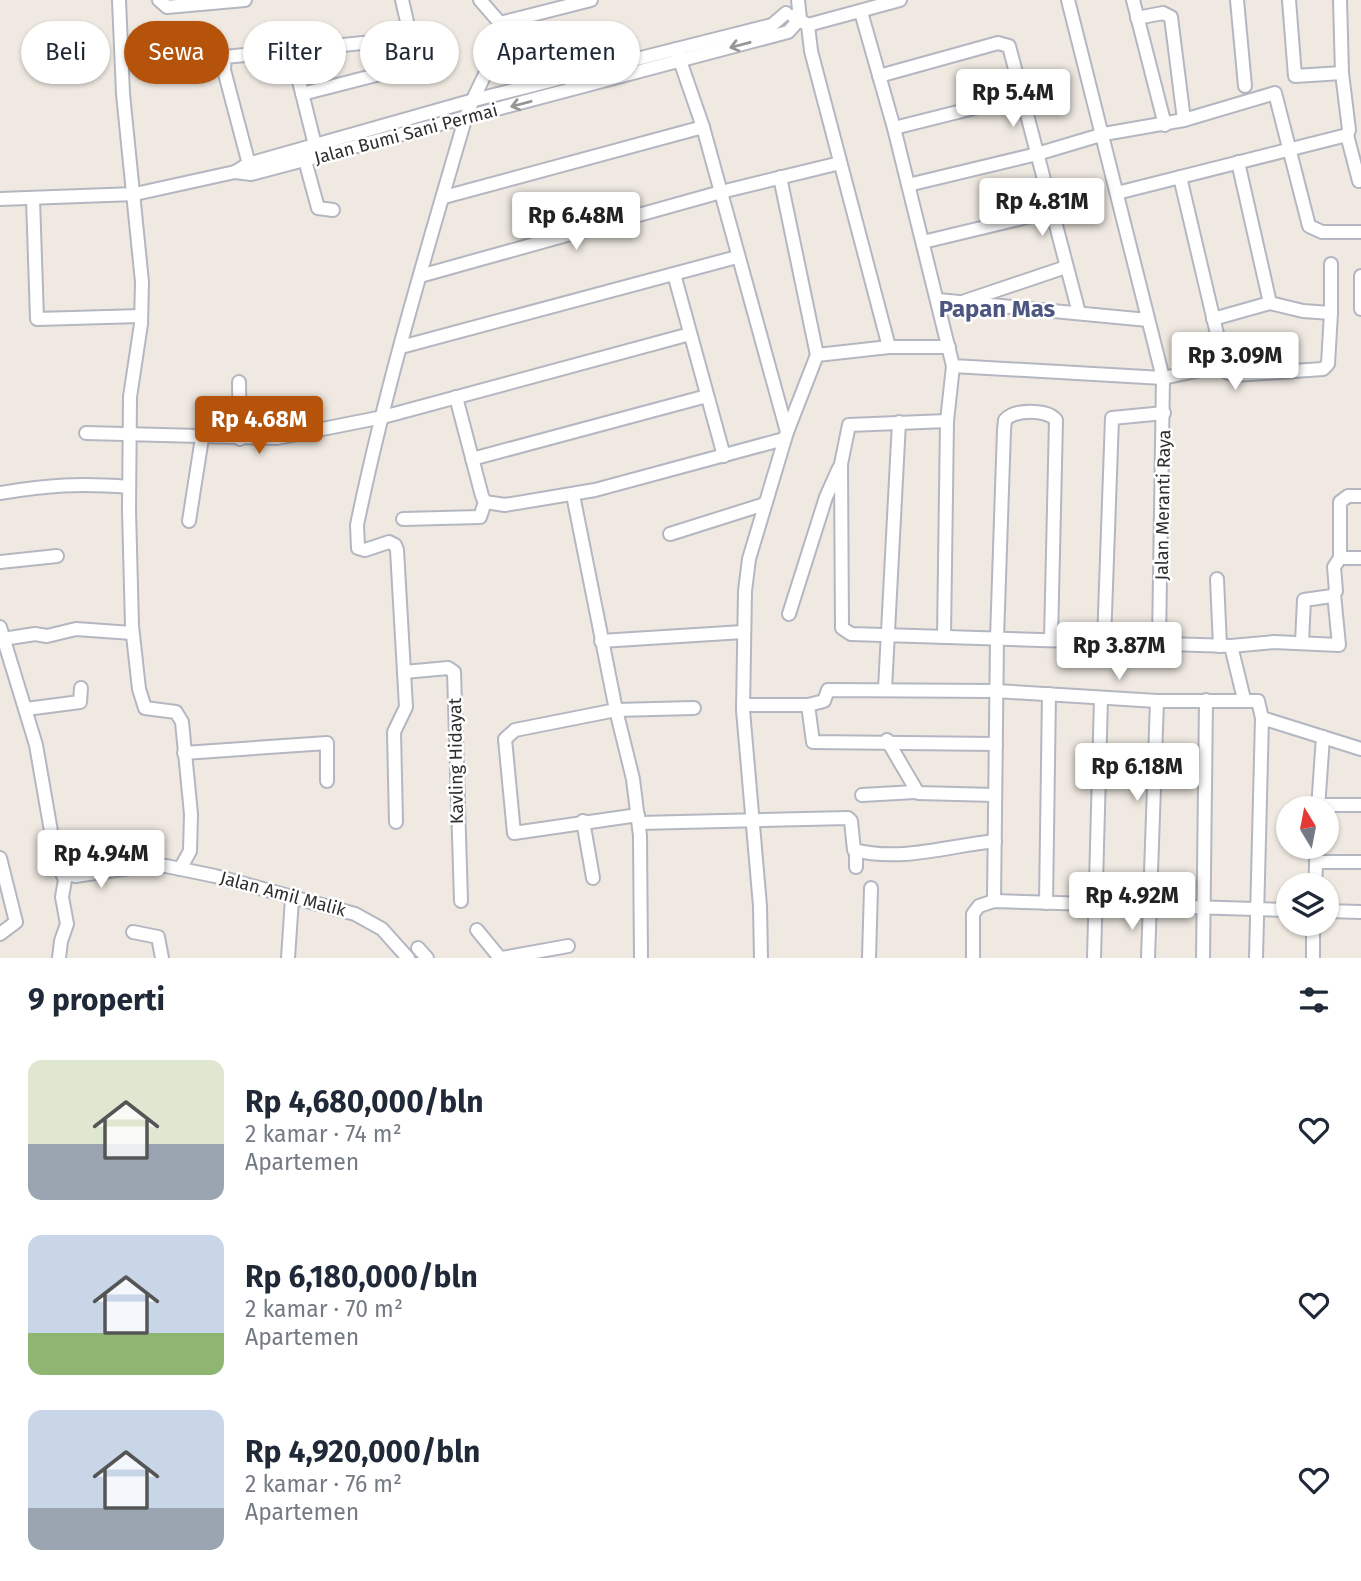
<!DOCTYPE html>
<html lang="id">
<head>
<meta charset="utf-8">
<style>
  :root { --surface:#fff; --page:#f2f2f3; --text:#1f2937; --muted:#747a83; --accent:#b45309 }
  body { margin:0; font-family:"Fira Sans",sans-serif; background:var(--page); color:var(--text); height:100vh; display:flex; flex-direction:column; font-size:26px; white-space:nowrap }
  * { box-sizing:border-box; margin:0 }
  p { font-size:23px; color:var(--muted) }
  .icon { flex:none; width:38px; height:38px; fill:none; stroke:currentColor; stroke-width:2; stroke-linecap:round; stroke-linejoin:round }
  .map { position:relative; height:958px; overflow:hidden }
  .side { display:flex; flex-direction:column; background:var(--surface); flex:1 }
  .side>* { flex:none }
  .banner { position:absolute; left:21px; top:21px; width:700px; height:63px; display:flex; gap:14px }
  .needle { width:46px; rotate:350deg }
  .buttons { position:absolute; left:1276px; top:796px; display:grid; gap:14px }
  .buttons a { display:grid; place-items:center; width:63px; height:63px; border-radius:50%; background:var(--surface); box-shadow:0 2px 5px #0004; font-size:35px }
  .price { position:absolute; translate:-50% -60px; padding:0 16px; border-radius:7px; background:#fff; color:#222; font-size:23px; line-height:46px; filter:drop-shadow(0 2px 4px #0008) }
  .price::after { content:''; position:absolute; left:50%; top:42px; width:21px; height:16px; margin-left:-10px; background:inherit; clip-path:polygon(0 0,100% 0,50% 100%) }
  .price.on { background:var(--accent); color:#fff }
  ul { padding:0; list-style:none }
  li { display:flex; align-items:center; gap:21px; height:175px; padding:0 28px }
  li span { display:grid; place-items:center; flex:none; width:196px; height:140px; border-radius:14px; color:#555 }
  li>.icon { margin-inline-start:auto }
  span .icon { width:84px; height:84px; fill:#fffc; stroke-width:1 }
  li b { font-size:30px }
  h2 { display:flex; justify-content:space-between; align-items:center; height:84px; padding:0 28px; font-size:30px }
  .tag { padding:0 24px; border-radius:32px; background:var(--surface); box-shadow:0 2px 5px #0004; font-size:24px; line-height:63px }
  .tag.on { background:var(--accent); color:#fff }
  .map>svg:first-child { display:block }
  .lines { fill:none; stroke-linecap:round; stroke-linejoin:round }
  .minor-casing { stroke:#b4b7c1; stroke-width:16 }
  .minor { stroke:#fff; stroke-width:12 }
  .oneway { stroke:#969696 }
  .labels { text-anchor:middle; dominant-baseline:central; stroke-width:5; stroke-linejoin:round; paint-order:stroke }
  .street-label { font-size:18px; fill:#2e2e2e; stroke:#fff }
  .district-label { font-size:24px; font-weight:bold; fill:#4d5680; stroke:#fff }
</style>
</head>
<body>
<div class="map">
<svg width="1361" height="958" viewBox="0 0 1361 958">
  <rect width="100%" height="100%" fill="#efe9e1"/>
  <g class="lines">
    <defs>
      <g id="minor">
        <polyline points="119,0 123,94 142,282 141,324 130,397 129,510 132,626 139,689 145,708 176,712 182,722 191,814 190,851 180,869"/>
        <polyline points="159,0 167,7 245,0"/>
        <polyline points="798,0 800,19"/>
        <polyline points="1068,0 1163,378 1159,643"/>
        <polyline points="1133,0 1165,125"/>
        <polyline points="1237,0 1245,86"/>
        <polyline points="1289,0 1295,76 1342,73"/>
        <polyline points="861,12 894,128 953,366 1163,378 1224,365"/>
        <polyline points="793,16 808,25 811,51 889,347"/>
        <polyline points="1137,18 1163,13 1171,17 1184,120"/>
        <polyline points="500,23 591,0"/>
        <polyline points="808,25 900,0"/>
        <polyline points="291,49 315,145"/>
        <polyline points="676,49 703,127 787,432 749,559 745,591 743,710 760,906 761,958"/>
        <polyline points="879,76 998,43 1009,46 1079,313"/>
        <polyline points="302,94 392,71"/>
        <polyline points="894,128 1022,96"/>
        <polyline points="1347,135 1359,181"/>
        <polyline points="303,153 318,208 333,210"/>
        <polyline points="235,172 248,164 474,100 772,25 786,13"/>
        <polyline points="251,172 224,70 225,57 402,39 408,26 402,0"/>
        <polyline points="780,177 817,355"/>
        <polyline points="1180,177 1226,372 1235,375 1323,369 1328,364 1331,313 1303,311 1270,303 1238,162"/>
        <polyline points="908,185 1037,154 1104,134 1184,120 1275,93 1309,226 1322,232 1361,232"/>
        <polyline points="1117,193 1347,135 1349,130 1342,73 1340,0"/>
        <polyline points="444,197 703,127"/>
        <polyline points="0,199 135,194 235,172 251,174 788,32 800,19"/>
        <polyline points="33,199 37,319 141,316"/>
        <polyline points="923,242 1052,211"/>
        <polyline points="674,274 724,456"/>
        <polyline points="420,276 721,192 840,163"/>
        <polyline points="1361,276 1361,309"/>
        <polyline points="938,300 1148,320"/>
        <polyline points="965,301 1066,267"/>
        <polyline points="1331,313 1331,264"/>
        <polyline points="1213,319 1270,303"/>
        <polyline points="401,347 737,257"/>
        <polyline points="239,382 240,439"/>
        <polyline points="456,397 482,496 485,502 505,505 595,490 784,439"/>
        <polyline points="947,421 849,425 841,464 842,628 851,634 1231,646 1244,699"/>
        <polyline points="787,432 817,355 889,347 949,347"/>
        <polyline points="86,433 277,438 383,417 690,334"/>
        <polyline points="472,459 707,396"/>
        <path d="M0,493C49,485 79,483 129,487"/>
        <polyline points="573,495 616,710 633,779 640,836 641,958"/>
        <polyline points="403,519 480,517 485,502"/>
        <polyline points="189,521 202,438"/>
        <polyline points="670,534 765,504"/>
        <polyline points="1340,558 1361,558"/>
        <polyline points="0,562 57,556"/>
        <polyline points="1217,579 1220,646"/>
        <polyline points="789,614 826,497 839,468"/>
        <polyline points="0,627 36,745 56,860 62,873 75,876 143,866 166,866 215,876 355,914 382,929 408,958"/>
        <polyline points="944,637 947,421 953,366"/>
        <polyline points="3,639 35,634 47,636 76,629 132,633"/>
        <polyline points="601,641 743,632"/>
        <polyline points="1104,642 1112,418 1164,413"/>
        <polyline points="1302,642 1304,600 1332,596 1336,591 1334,567 1340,558 1340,502 1348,496 1361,496"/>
        <polyline points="1231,646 1274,642 1339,645 1334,594"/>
        <polyline points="404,672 448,668 454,672 461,901"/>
        <polyline points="885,689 899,422"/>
        <polyline points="743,705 808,705 813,742 996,744"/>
        <polyline points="808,705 824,701 828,690 996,691 1157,701 1258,701 1262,718 1256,958"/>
        <polyline points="26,709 80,702 81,688"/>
        <polyline points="1262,718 1361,749"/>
        <polyline points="887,740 918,793 995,795"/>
        <polyline points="184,753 327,743 327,781"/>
        <polyline points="862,795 915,792"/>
        <polyline points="1318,805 1361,805"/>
        <polyline points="1318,808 1323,737"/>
        <polyline points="638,815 514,833 505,739 515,730 616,710 694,708"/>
        <polyline points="583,821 593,878"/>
        <path d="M396,822L394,732L406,707L397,550L395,545L389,542L365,550L358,548L357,525C385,389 425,256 464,123C474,88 498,62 500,23L480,0"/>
        <path d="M639,823L848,818L851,821L854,850C901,862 948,846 995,841"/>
        <polyline points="0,858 16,922 0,934"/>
        <polyline points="1316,862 1361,862"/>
        <polyline points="856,867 856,851"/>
        <polyline points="1315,886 1317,847"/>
        <path d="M994,901L997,638L1004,430L1005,420C1014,409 1047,409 1056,420L1051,640"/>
        <polyline points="1046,903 1049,694"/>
        <polyline points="1326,911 1361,912"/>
        <polyline points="477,930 500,958"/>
        <polyline points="133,932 158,937 162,958"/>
        <polyline points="418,948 427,958"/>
        <polyline points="59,958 61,941 67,924 62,897 65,880 62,873"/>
        <polyline points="288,958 292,899"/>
        <polyline points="502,958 568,946"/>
        <polyline points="869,958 871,888"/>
        <polyline points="973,958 973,914 979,906 994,901 1288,910"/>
        <polyline points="1094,958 1101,698"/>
        <polyline points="1148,958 1157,701"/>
        <polyline points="1203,958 1206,700"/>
        <polyline points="1313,958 1313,924"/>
      </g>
    </defs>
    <use href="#minor" class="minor-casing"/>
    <use href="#minor" class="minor"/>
  </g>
  <defs><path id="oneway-shaft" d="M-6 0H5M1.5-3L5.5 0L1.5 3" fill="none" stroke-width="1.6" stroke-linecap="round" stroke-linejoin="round" transform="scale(1.75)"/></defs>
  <g class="oneway">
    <use href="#oneway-shaft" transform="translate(740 45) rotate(165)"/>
    <use href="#oneway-shaft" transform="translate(521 104) rotate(165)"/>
  </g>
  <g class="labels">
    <g class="street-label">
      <text transform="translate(406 134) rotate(-15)">Jalan Bumi Sani Permai</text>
      <text transform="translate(1163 505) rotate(-89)">Jalan Meranti Raya</text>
      <text transform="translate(456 761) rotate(-91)">Kavling Hidayat</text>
      <text transform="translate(283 894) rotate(15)">Jalan Amil Malik</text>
    </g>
    <g class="district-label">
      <text x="997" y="309">Papan Mas</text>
    </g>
  </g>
</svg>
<div class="buttons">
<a><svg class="needle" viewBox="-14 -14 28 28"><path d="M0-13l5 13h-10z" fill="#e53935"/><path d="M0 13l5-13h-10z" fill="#747a83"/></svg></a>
<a><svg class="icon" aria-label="layers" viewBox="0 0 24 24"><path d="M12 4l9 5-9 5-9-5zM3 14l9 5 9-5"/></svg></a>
</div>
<b class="price" style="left:1013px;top:129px">Rp 5.4M</b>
<b class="price" style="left:1042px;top:238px">Rp 4.81M</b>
<b class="price" style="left:576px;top:252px">Rp 6.48M</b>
<b class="price" style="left:1235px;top:392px">Rp 3.09M</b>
<b class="price on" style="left:259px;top:456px">Rp 4.68M</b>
<b class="price" style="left:1119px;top:682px">Rp 3.87M</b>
<b class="price" style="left:1137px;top:803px">Rp 6.18M</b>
<b class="price" style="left:101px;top:890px">Rp 4.94M</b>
<b class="price" style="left:1132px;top:932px">Rp 4.92M</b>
<div class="banner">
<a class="tag">Beli</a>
<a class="tag on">Sewa</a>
<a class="tag">Filter</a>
<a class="tag">Baru</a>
<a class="tag">Apartemen</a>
</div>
</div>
<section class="side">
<h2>9 properti<svg class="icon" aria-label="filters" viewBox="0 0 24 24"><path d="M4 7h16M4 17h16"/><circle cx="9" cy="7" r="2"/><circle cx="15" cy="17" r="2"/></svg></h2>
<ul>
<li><span style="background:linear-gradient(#dfe7d0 60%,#9aa5b1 0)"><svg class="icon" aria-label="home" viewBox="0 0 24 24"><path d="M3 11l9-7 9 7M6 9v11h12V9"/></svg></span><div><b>Rp 4,680,000/bln</b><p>2 kamar · 74 m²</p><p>Apartemen</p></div><svg class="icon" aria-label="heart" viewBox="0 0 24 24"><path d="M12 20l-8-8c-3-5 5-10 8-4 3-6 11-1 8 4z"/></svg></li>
<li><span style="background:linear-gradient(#c9d6e8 70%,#8fb573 0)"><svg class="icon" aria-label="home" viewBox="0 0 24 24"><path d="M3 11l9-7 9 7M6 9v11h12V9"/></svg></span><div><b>Rp 6,180,000/bln</b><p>2 kamar · 70 m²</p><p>Apartemen</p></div><svg class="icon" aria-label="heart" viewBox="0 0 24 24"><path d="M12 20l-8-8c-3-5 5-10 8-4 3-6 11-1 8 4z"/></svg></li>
<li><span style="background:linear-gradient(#c9d6e8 70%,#9aa5b1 0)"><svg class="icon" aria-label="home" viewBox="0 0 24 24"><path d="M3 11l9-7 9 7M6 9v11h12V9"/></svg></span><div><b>Rp 4,920,000/bln</b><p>2 kamar · 76 m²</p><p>Apartemen</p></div><svg class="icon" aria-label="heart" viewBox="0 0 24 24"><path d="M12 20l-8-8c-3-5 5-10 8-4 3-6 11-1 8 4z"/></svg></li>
</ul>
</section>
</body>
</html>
